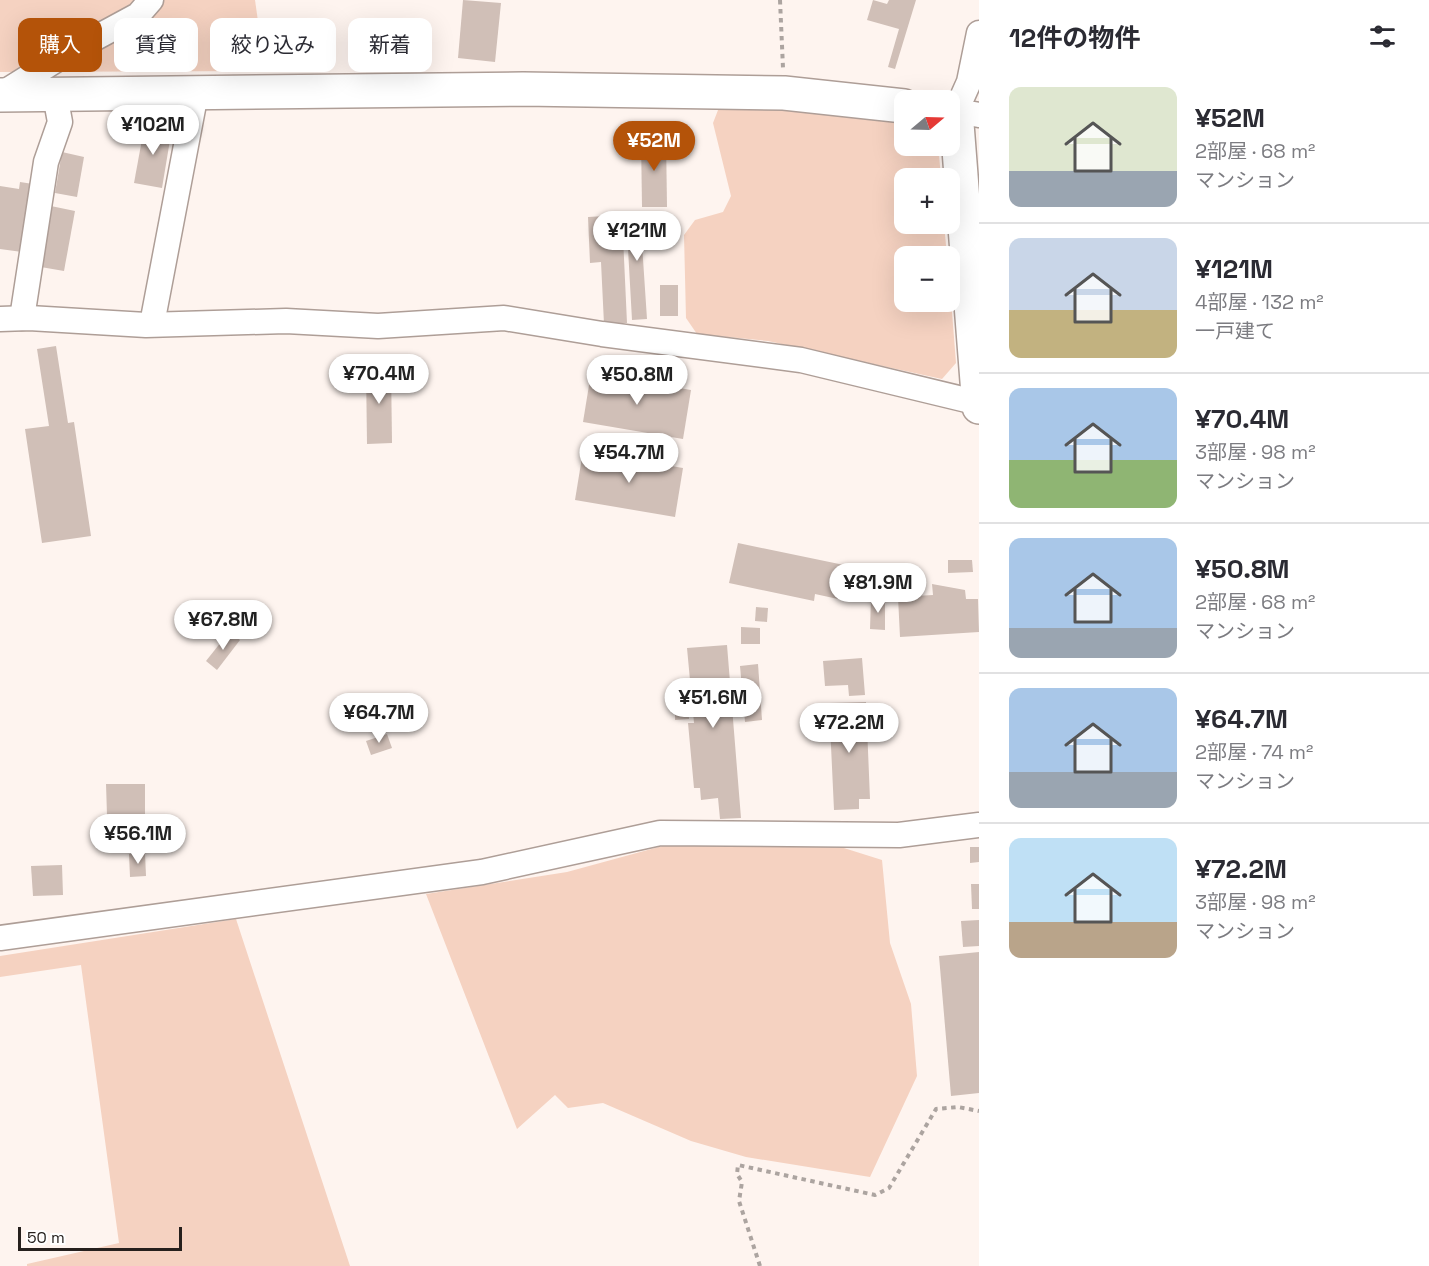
<!DOCTYPE html>
<html lang="ja">
<head>
<meta charset="utf-8">
<style>
  :root { --surface:#fff; --page:#f7f7f7; --text:#2b2b33; --muted:#7c7c81; --line:#e1e1e2; --accent:#b45309 }
  body { margin:0; font-family:"Space Grotesk","Noto Sans JP",sans-serif; background:var(--page); color:var(--text); height:100vh; display:flex; flex-direction:column; font-size:22px; white-space:nowrap }
  * { box-sizing:border-box; margin:0 }
  p { font-size:20px; color:var(--muted) }
  .icon { flex:none; width:33px; height:33px; fill:none; stroke:currentColor; stroke-width:2; stroke-linecap:round; stroke-linejoin:round }
  .map { position:relative; flex:1; overflow:hidden }
  .panel { display:flex; flex-direction:column; background:var(--surface); width:450px }
  .panel>* { flex:none }
  .guide { position:absolute; left:18px; top:18px; width:570px; height:54px; display:flex; gap:12px }
  .needle { width:39px; rotate:71deg }
  .buttons { position:absolute; left:894px; top:90px; display:grid; gap:12px }
  .buttons a { display:grid; place-items:center; width:66px; height:66px; border-radius:12px; background:var(--surface); box-shadow:0 6px 24px #0002; font-size:30px }
  .scale { position:absolute; left:18px; bottom:15px; width:164px; box-sizing:border-box; padding-left:6px; border:3px solid #26201d; border-top:0; font-size:16px; line-height:21px; white-space:nowrap; color:#26201d; -webkit-text-stroke:4px #fff; paint-order:stroke }
  .price { position:absolute; translate:-50% -51px; padding:0 14px; border-radius:21px; background:#fff; color:#222; font-size:20px; line-height:39px; filter:drop-shadow(0 2px 3px #0008) }
  .price::after { content:''; position:absolute; left:50%; top:36px; width:18px; height:14px; margin-left:-9px; background:inherit; clip-path:polygon(0 0,100% 0,50% 100%) }
  .price.active { background:var(--accent); color:#fff }
  ul { padding:0; list-style:none }
  li { display:flex; align-items:center; gap:18px; height:150px; padding:0 30px }
  li+li { border-top:2px solid var(--line) }
  li span { display:grid; place-items:center; flex:none; width:168px; height:120px; border-radius:12px; color:#555 }
  li>.icon { margin-inline-start:auto }
  span .icon { width:72px; height:72px; fill:#fffc; stroke-width:1 }
  li b { font-size:26px }
  h2 { display:flex; justify-content:space-between; align-items:center; height:72px; padding:0 30px; font-size:26px }
  .pill { padding:0 21px; border-radius:12px; background:var(--surface); box-shadow:0 6px 24px #0002; font-size:21px; line-height:54px }
  .pill.active { background:var(--accent); color:#fff }
  main { display:flex; flex:1; min-height:0 }
  .map>svg:first-child { display:block }
  .green { fill:#f5d2c1 }
  .building { fill:#d0bfb7 }
  .lines { fill:none; stroke-linecap:round; stroke-linejoin:round }
  .street-casing { stroke:#ae9e97; stroke-width:27 }
  .secondary-casing { stroke:#ae9e97; stroke-width:36 }
  .path { stroke:#aca4a0; stroke-width:4; stroke-dasharray:4.5 4.5; stroke-linecap:butt }
  .street { stroke:#fff; stroke-width:24 }
  .secondary { stroke:#fff; stroke-width:33 }
</style>
</head>
<body>
<main>
<div class="map">
<svg width="979" height="1266" viewBox="0 0 979 1266">
  <rect width="100%" height="100%" fill="#fef4ef"/>
  <g class="green">
    <polygon points="0,0 255,0 265,71 0,72"/>
    <polygon points="720,105 904,118 904,146 934,146 939,155 941,178 904,178 904,224 944,224 947,256 904,256 904,302 950,302 950,287 956,363 942,379 768,341 697,334 686,318 684,235 695,220 723,212 731,196 713,123"/>
    <polygon points="828,843 882,860 890,943 911,1004 917,1076 870,1177 746,1157 691,1141 603,1103 568,1108 555,1095 517,1129 426,894 567,872 666,845"/>
    <polygon points="236,919 350,1266 27,1266 27,1264 119,1243 81,965 0,977 0,956"/>
  </g>
  <g class="building">
    <polygon points="463,0 501,3 495,62 458,58"/>
    <polygon points="873,0 887,4 889,0 916,0 895,69 888,67 899,29 867,20"/>
    <polygon points="145,123 172,128 162,188 134,183"/>
    <polygon points="666,137 667,207 642,207 641,138"/>
    <polygon points="62,152 84,157 77,197 55,193"/>
    <polygon points="20,182 33,184 22,252 0,249 0,186 19,189"/>
    <polygon points="46,205 75,211 64,271 35,266"/>
    <polygon points="650,211 651,229 641,229 647,319 632,320 626,213"/>
    <polygon points="622,215 627,323 604,324 601,262 590,263 588,217"/>
    <rect x="660" y="285" width="18" height="31"/>
    <polygon points="56,346 68,423 74,422 91,536 42,543 25,429 49,426 37,349"/>
    <polygon points="366,367 391,367 392,443 367,444"/>
    <polygon points="591,373 691,390 683,439 583,422"/>
    <polygon points="583,451 683,468 675,517 575,500"/>
    <polygon points="738,543 844,565 838,599 815,594 814,601 729,583"/>
    <polygon points="948,560 972,560 973,572 948,573"/>
    <polygon points="860,570 883,572 881,592 858,591"/>
    <polygon points="932,584 965,590 966,599 978,599 979,632 900,637 898,597 933,595"/>
    <polygon points="871,598 885,599 885,630 870,629"/>
    <polygon points="756,607 768,608 767,622 755,621"/>
    <polygon points="741,627 760,628 760,644 741,644"/>
    <polygon points="229,632 240,640 217,670 206,661"/>
    <polygon points="727,645 741,818 720,819 718,798 701,800 700,788 694,788 688,723 694,723 687,648"/>
    <polygon points="862,658 865,695 849,696 848,685 825,686 823,661"/>
    <polygon points="758,664 762,720 745,722 740,666"/>
    <polygon points="369,694 375,711 362,716 356,699"/>
    <polygon points="866,702 870,799 859,799 859,809 834,810 829,703"/>
    <polygon points="675,704 688,704 689,719 675,720"/>
    <polygon points="387,734 392,748 371,755 366,741"/>
    <polygon points="106,784 145,784 145,815 107,816"/>
    <polygon points="970,847 979,847 979,862 970,863"/>
    <polygon points="145,853 146,876 130,877 129,854"/>
    <polygon points="62,865 63,895 33,896 31,866"/>
    <polygon points="971,884 979,884 979,909 972,909"/>
    <polygon points="979,920 979,946 963,947 961,921"/>
    <polygon points="979,952 979,1093 951,1096 939,956"/>
  </g>
  <g class="lines">
    <defs>
      <g id="street">
        <polyline points="979,33 969,82 956,111 979,115"/>
        <polyline points="0,95 64,55 138,15 151,0"/>
        <polyline points="22,318 46,162 60,122 55,95"/>
        <polyline points="0,319 29,318 146,325 286,321 378,326 504,318 602,334 801,360 979,403"/>
        <polyline points="152,324 196,93"/>
        <polyline points="0,938 482,872 660,833 899,835 979,825"/>
      </g>
      <g id="secondary">
        <polyline points="0,95 523,89 784,93 904,106"/>
        <polyline points="950,111 956,111 979,407"/>
      </g>
    </defs>
    <use href="#street" class="street-casing"/>
    <use href="#secondary" class="secondary-casing"/>
    <g class="path">
      <polyline points="780,0 783,68"/>
      <polyline points="760,1266 739,1201 742,1182 737,1174 738,1165 875,1195 889,1188 936,1109 958,1107 979,1111"/>
    </g>
    <use href="#street" class="street"/>
    <use href="#secondary" class="secondary"/>
  </g>
</svg>
<div class="buttons">
<a><svg class="needle" viewBox="-14 -14 28 28"><path d="M0-13l5 13h-10z" fill="#e53935"/><path d="M0 13l5-13h-10z" fill="#7c7c81"/></svg></a>
<a>+</a>
<a>−</a>
</div>
<div class="scale">50 m</div>
<b class="price" style="left:153px;top:156px">¥102M</b>
<b class="price active" style="left:654px;top:172px">¥52M</b>
<b class="price" style="left:637px;top:262px">¥121M</b>
<b class="price" style="left:379px;top:405px">¥70.4M</b>
<b class="price" style="left:637px;top:406px">¥50.8M</b>
<b class="price" style="left:629px;top:484px">¥54.7M</b>
<b class="price" style="left:878px;top:614px">¥81.9M</b>
<b class="price" style="left:223px;top:651px">¥67.8M</b>
<b class="price" style="left:713px;top:729px">¥51.6M</b>
<b class="price" style="left:379px;top:744px">¥64.7M</b>
<b class="price" style="left:849px;top:754px">¥72.2M</b>
<b class="price" style="left:138px;top:865px">¥56.1M</b>
<div class="guide">
<a class="pill active">購入</a>
<a class="pill">賃貸</a>
<a class="pill">絞り込み</a>
<a class="pill">新着</a>
</div>
</div>
<section class="panel">
<h2>12件の物件<svg class="icon" aria-label="filters" viewBox="0 0 24 24"><path d="M4 7h16M4 17h16"/><circle cx="9" cy="7" r="2"/><circle cx="15" cy="17" r="2"/></svg></h2>
<ul>
<li><span style="background:linear-gradient(#dfe7d0 70%,#9aa5b1 0)"><svg class="icon" aria-label="home" viewBox="0 0 24 24"><path d="M3 11l9-7 9 7M6 9v11h12V9"/></svg></span><div><b>¥52M</b><p>2部屋 · 68 m²</p><p>マンション</p></div></li>
<li><span style="background:linear-gradient(#c9d6e8 60%,#c2b280 0)"><svg class="icon" aria-label="home" viewBox="0 0 24 24"><path d="M3 11l9-7 9 7M6 9v11h12V9"/></svg></span><div><b>¥121M</b><p>4部屋 · 132 m²</p><p>一戸建て</p></div></li>
<li><span style="background:linear-gradient(#a9c7e8 60%,#8fb573 0)"><svg class="icon" aria-label="home" viewBox="0 0 24 24"><path d="M3 11l9-7 9 7M6 9v11h12V9"/></svg></span><div><b>¥70.4M</b><p>3部屋 · 98 m²</p><p>マンション</p></div></li>
<li><span style="background:linear-gradient(#a9c7e8 75%,#9aa5b1 0)"><svg class="icon" aria-label="home" viewBox="0 0 24 24"><path d="M3 11l9-7 9 7M6 9v11h12V9"/></svg></span><div><b>¥50.8M</b><p>2部屋 · 68 m²</p><p>マンション</p></div></li>
<li><span style="background:linear-gradient(#a9c7e8 70%,#9aa5b1 0)"><svg class="icon" aria-label="home" viewBox="0 0 24 24"><path d="M3 11l9-7 9 7M6 9v11h12V9"/></svg></span><div><b>¥64.7M</b><p>2部屋 · 74 m²</p><p>マンション</p></div></li>
<li><span style="background:linear-gradient(#bfe0f5 70%,#b9a48a 0)"><svg class="icon" aria-label="home" viewBox="0 0 24 24"><path d="M3 11l9-7 9 7M6 9v11h12V9"/></svg></span><div><b>¥72.2M</b><p>3部屋 · 98 m²</p><p>マンション</p></div></li>
</ul>
</section>
</main>
</body>
</html>
